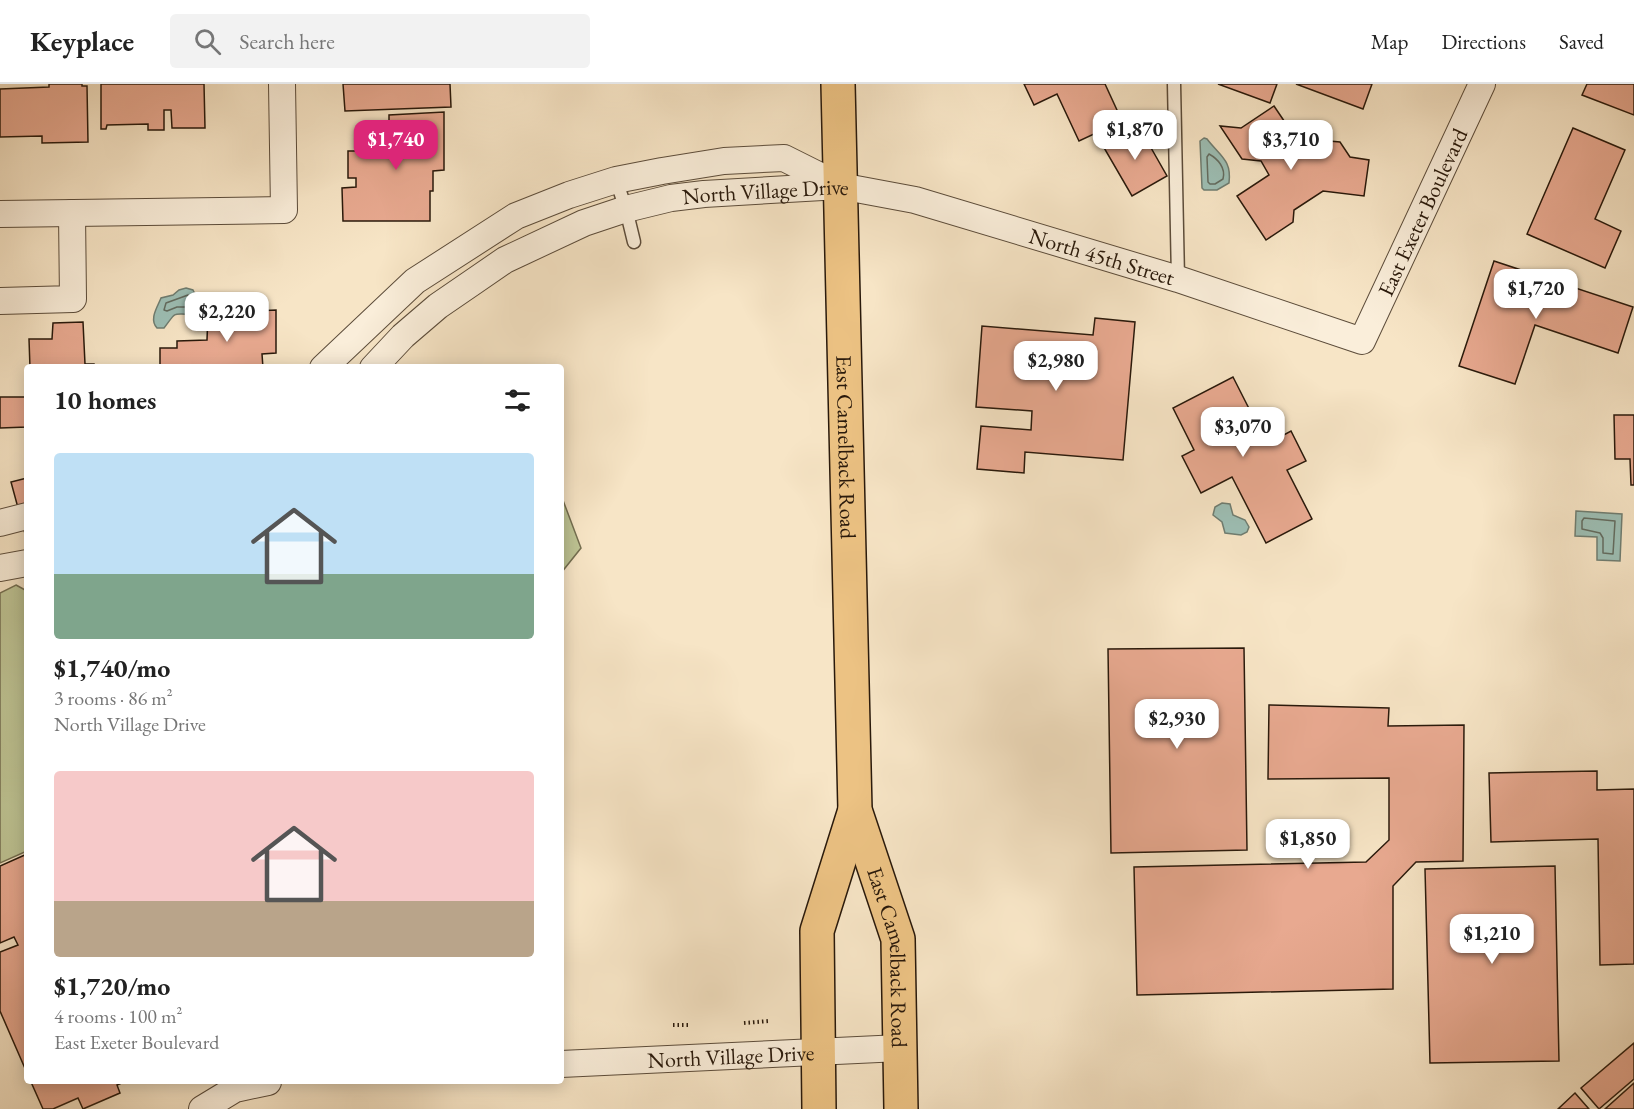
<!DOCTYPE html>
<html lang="en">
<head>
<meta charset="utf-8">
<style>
  :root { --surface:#fff; --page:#f2f2f2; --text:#222; --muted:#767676; --line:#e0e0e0; --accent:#db2777 }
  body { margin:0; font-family:"EB Garamond",serif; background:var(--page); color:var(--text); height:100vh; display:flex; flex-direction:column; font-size:22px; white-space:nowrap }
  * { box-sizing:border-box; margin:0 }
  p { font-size:20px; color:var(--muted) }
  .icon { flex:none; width:33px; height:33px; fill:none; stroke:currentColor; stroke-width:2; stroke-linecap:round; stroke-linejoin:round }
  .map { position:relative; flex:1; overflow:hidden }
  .drawer { position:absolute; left:24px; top:280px; width:540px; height:720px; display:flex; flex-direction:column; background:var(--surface); border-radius:6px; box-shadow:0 3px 15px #0003 }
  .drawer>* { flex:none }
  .price { position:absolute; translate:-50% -51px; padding:0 14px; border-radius:12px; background:#fff; color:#222; font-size:20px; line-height:39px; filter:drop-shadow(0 2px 3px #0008) }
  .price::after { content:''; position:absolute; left:50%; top:36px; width:18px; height:14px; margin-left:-9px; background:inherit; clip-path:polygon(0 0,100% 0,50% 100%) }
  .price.active { background:var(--accent); color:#fff }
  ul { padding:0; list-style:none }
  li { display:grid; align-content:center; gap:12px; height:318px; padding:0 30px }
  li span { display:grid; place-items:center; height:186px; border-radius:6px; color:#555 }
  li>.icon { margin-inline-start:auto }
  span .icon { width:108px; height:108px; fill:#fffc; stroke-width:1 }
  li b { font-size:26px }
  h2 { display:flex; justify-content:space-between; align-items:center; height:72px; padding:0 30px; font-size:26px }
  header { display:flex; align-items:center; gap:36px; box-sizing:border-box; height:84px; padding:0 30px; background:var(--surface); border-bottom:2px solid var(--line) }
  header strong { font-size:28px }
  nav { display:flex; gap:33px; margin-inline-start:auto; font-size:21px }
  .search { width:420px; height:54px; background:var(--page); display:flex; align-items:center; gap:15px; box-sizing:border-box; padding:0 21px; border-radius:6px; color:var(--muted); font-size:22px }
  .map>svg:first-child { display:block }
  .green { fill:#bec494; stroke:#746e50; stroke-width:1.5 }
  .water { fill:#9dbfb5; stroke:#6f7d71; stroke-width:1.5 }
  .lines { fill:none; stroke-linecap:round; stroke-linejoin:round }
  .shore { stroke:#636c60; stroke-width:1.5 }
  .building { fill:#e8a990; stroke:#29190b; stroke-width:1.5 }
  .lane-casing { stroke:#5c4c3a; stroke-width:15 }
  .street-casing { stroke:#5c4c3a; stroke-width:28 }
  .primary-casing { stroke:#29190b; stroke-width:36 }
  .path { stroke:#29190b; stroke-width:4; stroke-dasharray:1.5 3; stroke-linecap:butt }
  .lane { stroke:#faeeda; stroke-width:12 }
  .street { stroke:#faeeda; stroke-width:26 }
  .primary { stroke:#ecc283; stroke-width:33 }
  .labels { text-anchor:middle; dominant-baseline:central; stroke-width:4.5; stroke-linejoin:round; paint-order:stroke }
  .street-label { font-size:22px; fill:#29190b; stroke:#faeeda }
</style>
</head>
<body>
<header>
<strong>Keyplace</strong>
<div class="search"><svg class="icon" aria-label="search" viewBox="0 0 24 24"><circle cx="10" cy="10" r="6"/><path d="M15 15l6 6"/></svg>Search here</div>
<nav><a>Map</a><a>Directions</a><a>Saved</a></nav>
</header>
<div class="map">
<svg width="1634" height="1025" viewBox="0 0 1634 1025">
  <rect width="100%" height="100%" fill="#f7e5c6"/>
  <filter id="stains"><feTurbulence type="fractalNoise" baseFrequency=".00333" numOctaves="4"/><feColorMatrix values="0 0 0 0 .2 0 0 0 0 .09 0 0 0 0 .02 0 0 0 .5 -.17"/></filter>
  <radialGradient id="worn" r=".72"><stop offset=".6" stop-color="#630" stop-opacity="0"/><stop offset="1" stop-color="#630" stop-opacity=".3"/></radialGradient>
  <g class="green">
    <polygon points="561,411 581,464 561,489"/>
    <polygon points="16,501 27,507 27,767 0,779 0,509"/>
  </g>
  <g class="water">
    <path d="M1204,54L1207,55C1220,72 1232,76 1229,99L1217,106H1204L1202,104L1200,57Z"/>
    <path d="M186,204L193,206C198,215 200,222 193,230C170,231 178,226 164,244H157C149,235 157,224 161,214L173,211L179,206Z"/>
    <polygon points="1222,419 1230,420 1233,431 1245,436 1249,443 1247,448 1241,451 1225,449 1222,438 1213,431 1215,423"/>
    <polygon points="1576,427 1622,430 1620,477 1597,476 1597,453 1575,452"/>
  </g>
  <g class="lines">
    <g class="shore">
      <path d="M1209,70C1218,75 1226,84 1223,95L1215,100H1210L1208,98L1207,73Z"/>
      <polygon points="188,211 192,217 190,223 177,223 167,227 164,226 166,219"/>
      <polygon points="1584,434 1615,437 1613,470 1603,469 1603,454 1600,449 1582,445 1582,437"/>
    </g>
  </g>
  <g class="building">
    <polygon points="49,0 82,0 82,2 87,2 88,58 42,59 42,52 0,53 0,5 49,3"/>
    <polygon points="101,0 204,0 205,44 172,44 171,26 164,26 164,46 148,46 148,40 107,41 106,45 101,45"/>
    <polygon points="343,0 450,0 451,23 345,27"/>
    <polygon points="1024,0 1105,0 1122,37 1079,57 1057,10 1034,21"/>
    <polygon points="1218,0 1277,0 1270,19"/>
    <polygon points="1296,0 1372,0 1363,25"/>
    <polygon points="1587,0 1634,0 1634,31 1582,11"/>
    <polygon points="1274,22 1303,65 1318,56 1340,58 1350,73 1369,76 1364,112 1323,107 1294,126 1293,138 1266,156 1237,112 1269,91 1261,77 1242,75 1220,42 1241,44"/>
    <polygon points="444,28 444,86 433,87 433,107 430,107 430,137 343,137 342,104 356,103 356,94 348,94 348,67 357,67 356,54 389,53 389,31"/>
    <polygon points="1138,41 1167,92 1132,112 1103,62"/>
    <polygon points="1573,44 1625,66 1595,135 1621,147 1605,184 1527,150"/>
    <polygon points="1494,177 1633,223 1618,269 1535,241 1515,300 1459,282"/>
    <polygon points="276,226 276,269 262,270 263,284 160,284 160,264 177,264 177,257 207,256 208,229"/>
    <polygon points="1095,234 1135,238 1123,376 1025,368 1024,389 977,385 981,342 1031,346 1032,327 976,323 982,242 1093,251"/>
    <polygon points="83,238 85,280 94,280 94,284 30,284 29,255 52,255 53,239"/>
    <polygon points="1233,293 1267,360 1291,347 1306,377 1287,386 1312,435 1266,459 1232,393 1201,409 1182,372 1194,366 1173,324"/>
    <polygon points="0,313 27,313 27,343 0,344"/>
    <polygon points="1614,331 1634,331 1634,401 1631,401 1630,375 1615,375"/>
    <polygon points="27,394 27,457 11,398"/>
    <polygon points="1244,564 1247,766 1111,769 1108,565"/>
    <polygon points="1269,621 1389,624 1388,642 1464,641 1463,777 1416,778 1393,802 1393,905 1137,911 1134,783 1366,778 1389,756 1389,694 1268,695"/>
    <polygon points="1597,687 1597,706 1634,705 1634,880 1600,881 1598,755 1491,758 1489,689"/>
    <polygon points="27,770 27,989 0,927 0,868 18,861 14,853 0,859 0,782"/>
    <polygon points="1555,782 1559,977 1430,979 1425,785"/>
    <polygon points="1634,959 1634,995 1599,1025 1581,1004"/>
    <polygon points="31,998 124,998 117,1001 120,1009 83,1025 78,1014 53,1025 43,1025"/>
    <polygon points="1634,999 1634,1025 1605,1025"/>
    <polygon points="1575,1009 1589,1025 1558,1025"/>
  </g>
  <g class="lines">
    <defs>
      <g id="lane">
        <polyline points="1174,0 1178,195"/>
        <polyline points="616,96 626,125 634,158"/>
      </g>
      <g id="street">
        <polyline points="0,130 284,126 282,0"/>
        <polyline points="0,217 73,215 72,129"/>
        <polyline points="323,284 415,197 516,132 569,111 616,96 662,87 724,77 784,74 840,102"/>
        <path id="s1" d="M373,284L403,252L438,222L473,198L505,176L584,139L626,125L671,114L704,110L840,102L915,116L1178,195L1362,257L1482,0"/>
        <polyline points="0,439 27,432"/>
        <polyline points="0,484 27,479"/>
        <path id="s2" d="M561,980L900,964"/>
        <polyline points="202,1025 235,1005 268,998"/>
      </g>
      <g id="primary">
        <path id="s3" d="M838,0L855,726L898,855L901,1025"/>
        <polyline points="819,1025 817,847 855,726"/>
      </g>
    </defs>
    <use href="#lane" class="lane-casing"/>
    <use href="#street" class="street-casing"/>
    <use href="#primary" class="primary-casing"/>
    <g class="path">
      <polyline points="744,939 769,937"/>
      <polyline points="673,941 689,941"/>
    </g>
    <use href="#lane" class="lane"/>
    <use href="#street" class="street"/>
    <use href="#primary" class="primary"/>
  </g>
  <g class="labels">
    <g class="street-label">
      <text stroke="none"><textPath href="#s1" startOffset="444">North Village Drive</textPath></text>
      <text stroke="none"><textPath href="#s1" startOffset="1206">East Exeter Boulevard</textPath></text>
      <text stroke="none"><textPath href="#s1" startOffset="790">North 45th Street</textPath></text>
      <text stroke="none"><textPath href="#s3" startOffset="363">East Camelback Road</textPath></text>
      <text stroke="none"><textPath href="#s3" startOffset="879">East Camelback Road</textPath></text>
      <text stroke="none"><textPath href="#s2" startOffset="170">North Village Drive</textPath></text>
    </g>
  </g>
  <rect width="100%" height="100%" filter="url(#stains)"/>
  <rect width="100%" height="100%" fill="url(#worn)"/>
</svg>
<b class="price" style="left:1135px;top:77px">$1,870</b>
<b class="price active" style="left:396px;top:87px">$1,740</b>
<b class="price" style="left:1291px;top:87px">$3,710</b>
<b class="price" style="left:1536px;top:236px">$1,720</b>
<b class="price" style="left:227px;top:259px">$2,220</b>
<b class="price" style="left:1056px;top:308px">$2,980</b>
<b class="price" style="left:1243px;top:374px">$3,070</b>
<b class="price" style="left:1177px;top:666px">$2,930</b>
<b class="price" style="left:1308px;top:786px">$1,850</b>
<b class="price" style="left:1492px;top:881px">$1,210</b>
<section class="drawer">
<h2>10 homes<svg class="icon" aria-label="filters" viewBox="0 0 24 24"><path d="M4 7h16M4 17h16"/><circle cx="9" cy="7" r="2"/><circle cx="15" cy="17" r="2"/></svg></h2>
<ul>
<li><span style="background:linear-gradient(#bfe0f5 65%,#7fa58c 0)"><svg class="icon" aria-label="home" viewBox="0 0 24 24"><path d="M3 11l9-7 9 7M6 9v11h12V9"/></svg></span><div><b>$1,740/mo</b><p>3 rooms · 86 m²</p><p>North Village Drive</p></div></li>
<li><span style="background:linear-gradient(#f6c9c9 70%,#b9a48a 0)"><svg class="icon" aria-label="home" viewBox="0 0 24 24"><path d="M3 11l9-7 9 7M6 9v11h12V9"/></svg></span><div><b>$1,720/mo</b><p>4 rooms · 100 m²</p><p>East Exeter Boulevard</p></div></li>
</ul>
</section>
</div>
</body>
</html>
